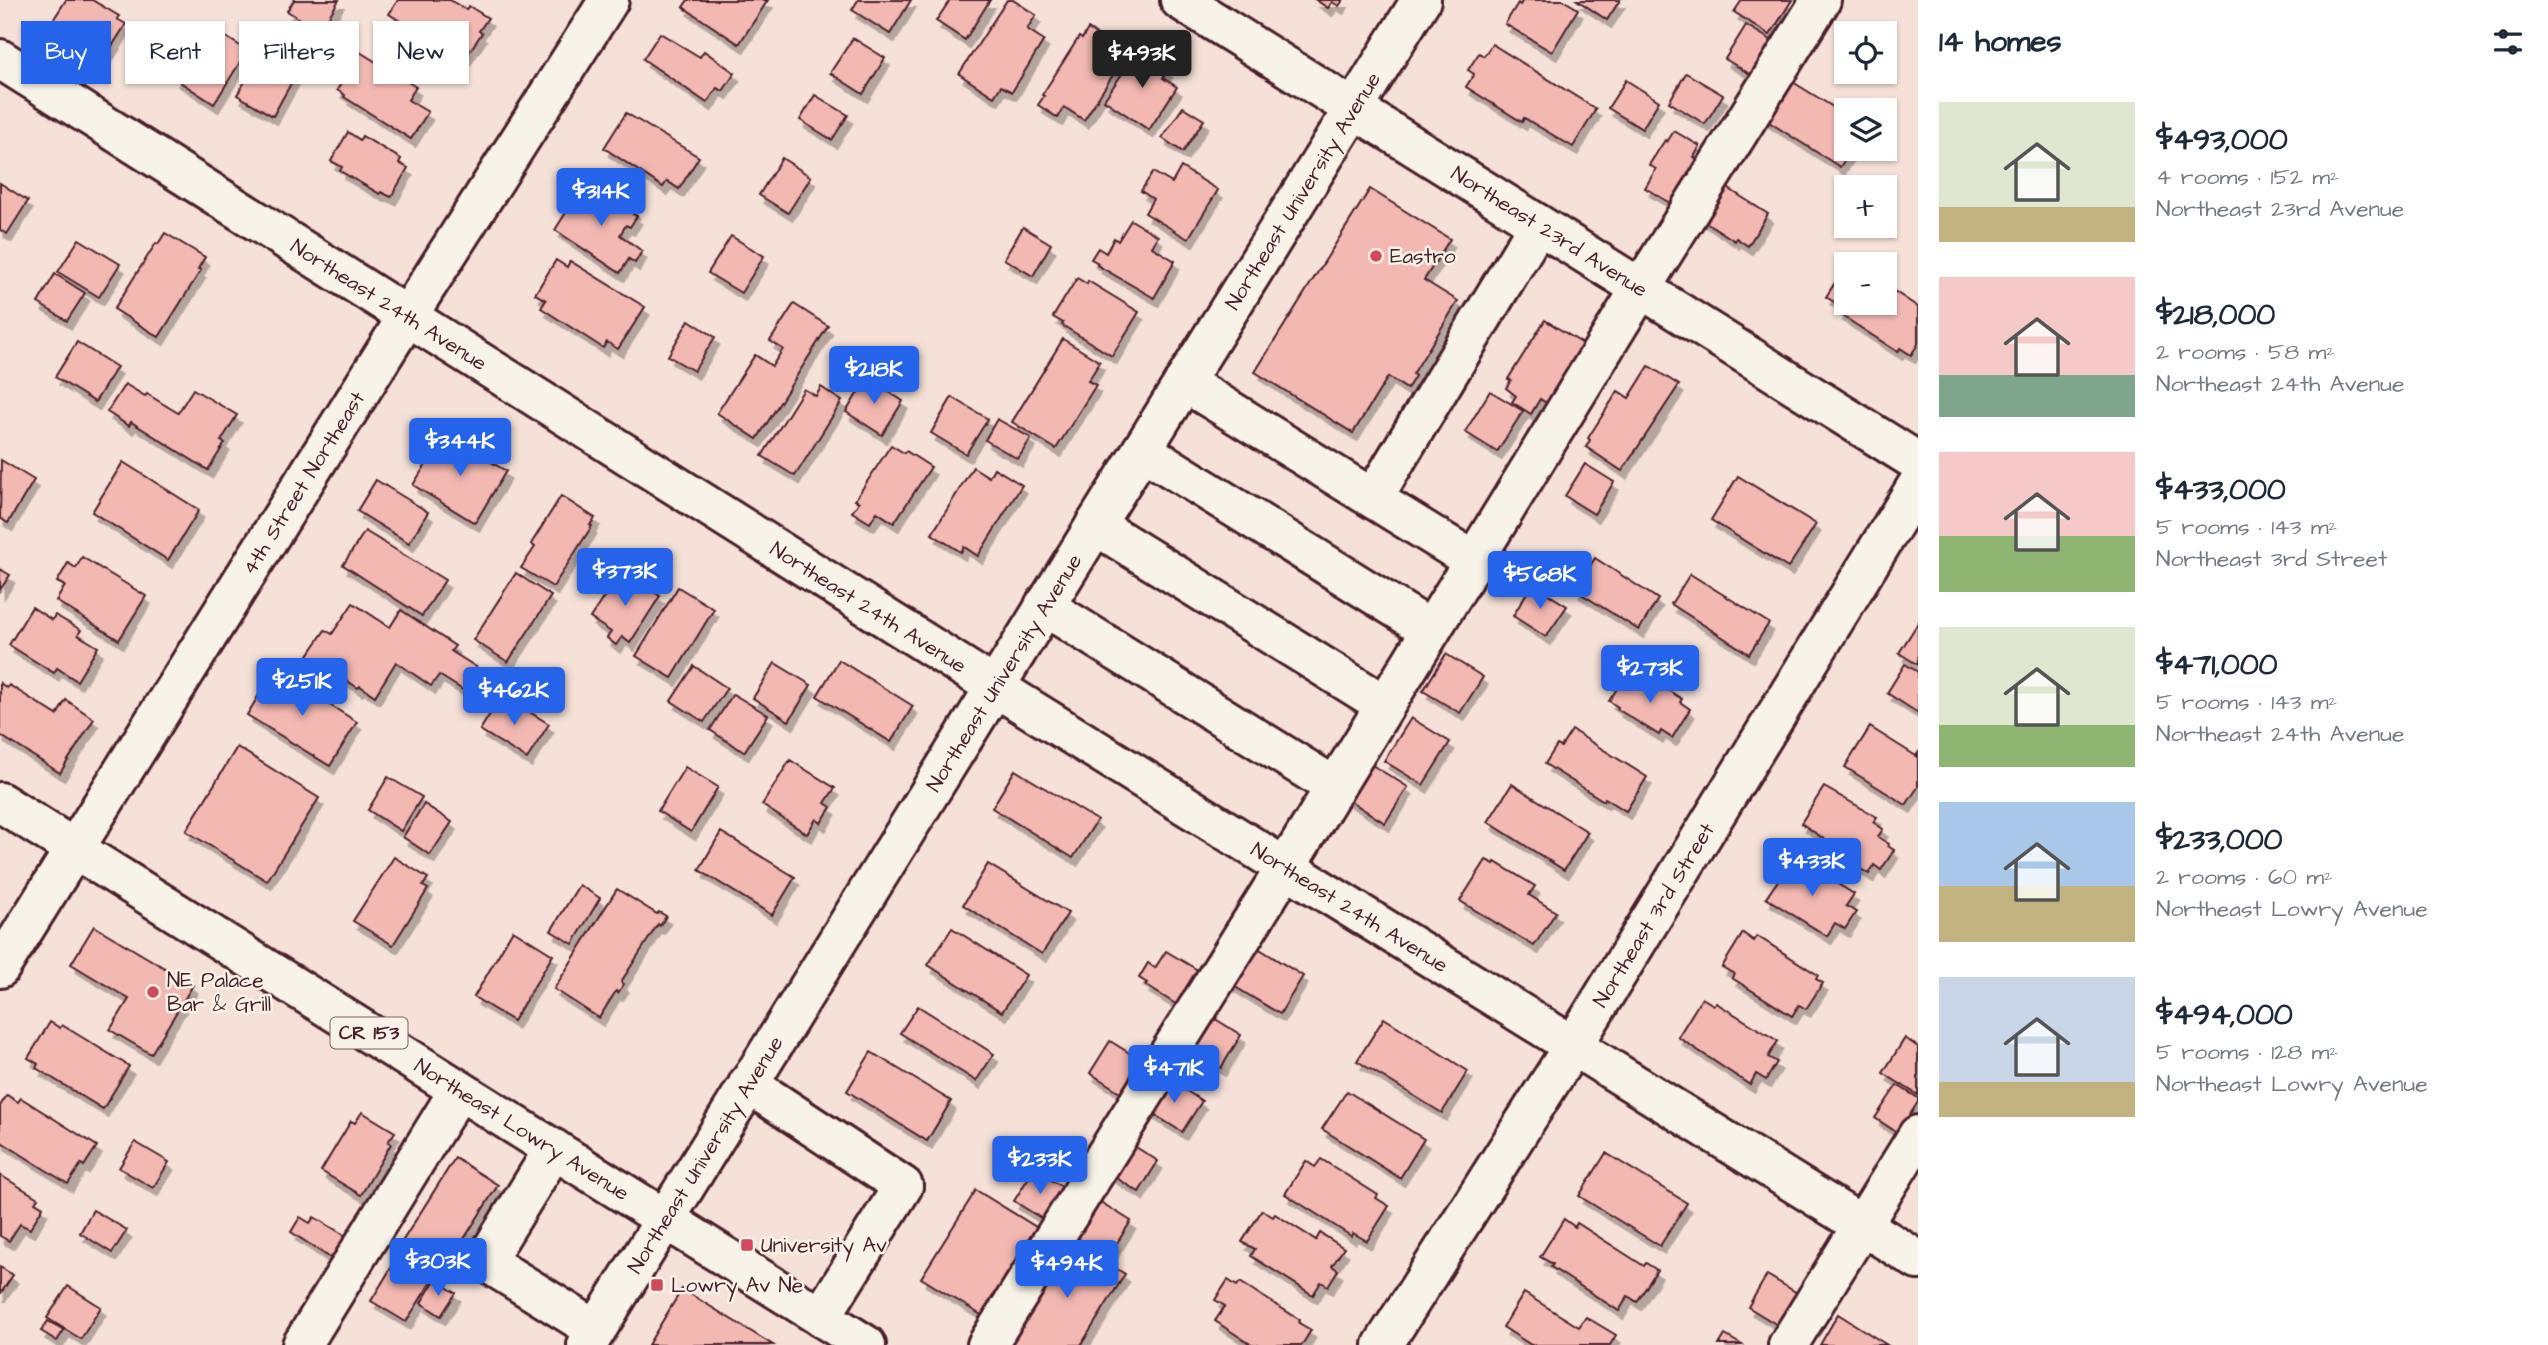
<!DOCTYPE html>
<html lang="en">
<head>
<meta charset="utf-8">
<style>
  :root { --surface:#fff; --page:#f6f6f7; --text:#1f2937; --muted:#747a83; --accent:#2563eb }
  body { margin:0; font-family:"Architects Daughter",sans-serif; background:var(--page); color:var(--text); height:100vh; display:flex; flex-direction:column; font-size:26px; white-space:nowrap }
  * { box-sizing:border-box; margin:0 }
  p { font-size:23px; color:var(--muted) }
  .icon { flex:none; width:38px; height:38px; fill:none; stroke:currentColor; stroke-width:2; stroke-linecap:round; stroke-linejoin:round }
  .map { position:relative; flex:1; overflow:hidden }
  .sheet { display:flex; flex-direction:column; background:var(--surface); width:630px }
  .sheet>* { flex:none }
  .top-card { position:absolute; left:21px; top:21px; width:665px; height:63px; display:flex; gap:14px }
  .fabs { position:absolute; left:1834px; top:21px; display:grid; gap:14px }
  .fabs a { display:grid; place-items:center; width:63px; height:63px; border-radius:0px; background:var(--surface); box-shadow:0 2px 5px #0004; font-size:35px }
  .price { position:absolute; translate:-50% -60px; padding:0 16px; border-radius:7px; background:var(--accent); color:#fff; font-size:23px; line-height:46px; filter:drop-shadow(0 2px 4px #0008) }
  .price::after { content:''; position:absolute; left:50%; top:42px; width:21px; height:16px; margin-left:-10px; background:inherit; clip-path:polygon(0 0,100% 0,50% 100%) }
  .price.active { background:#222; color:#fff }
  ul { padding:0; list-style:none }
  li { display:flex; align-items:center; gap:21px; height:175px; padding:0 21px }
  li span { display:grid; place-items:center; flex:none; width:196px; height:140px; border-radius:0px; color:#555 }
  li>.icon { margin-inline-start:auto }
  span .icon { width:84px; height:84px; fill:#fffc; stroke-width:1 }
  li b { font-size:30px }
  h2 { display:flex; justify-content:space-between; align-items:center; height:84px; padding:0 21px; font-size:30px }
  .chip { padding:0 24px; border-radius:0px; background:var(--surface); box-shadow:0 2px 5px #0004; font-size:24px; line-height:63px }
  .chip.active { background:var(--accent); color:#fff }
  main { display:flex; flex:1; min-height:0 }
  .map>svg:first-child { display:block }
  .building { fill:#f3b8b2; stroke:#4a1f2b; stroke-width:2; filter:url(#shadow) }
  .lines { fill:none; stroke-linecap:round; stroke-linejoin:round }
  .minor-casing { stroke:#4a1f2b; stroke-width:44 }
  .major-casing { stroke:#4a1f2b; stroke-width:44 }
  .minor { stroke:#f7f3e8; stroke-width:38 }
  .major { stroke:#f7f3e8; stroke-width:38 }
  .poi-dot { fill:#d1495b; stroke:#f7f3e8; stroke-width:2.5 }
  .labels { text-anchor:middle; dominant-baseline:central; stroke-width:5; stroke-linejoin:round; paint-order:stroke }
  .shield { fill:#f7f3e8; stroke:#7e5f64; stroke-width:2 }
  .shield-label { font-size:19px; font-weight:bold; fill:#4a1f2b }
  .street-label { font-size:21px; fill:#4a1f2b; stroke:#f7f3e8 }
  .poi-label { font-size:21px; fill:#4a1f2b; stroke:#f7f3e8; text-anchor:start }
</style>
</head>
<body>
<main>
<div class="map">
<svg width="1918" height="1345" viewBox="0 0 1918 1345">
  <defs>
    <filter id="shadow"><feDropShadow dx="4.5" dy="8" stdDeviation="0" flood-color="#0004"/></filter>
  </defs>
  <rect width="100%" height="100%" fill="#f6e1d8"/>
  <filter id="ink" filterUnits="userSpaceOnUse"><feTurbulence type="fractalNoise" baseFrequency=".0143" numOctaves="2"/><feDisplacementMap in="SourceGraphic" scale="14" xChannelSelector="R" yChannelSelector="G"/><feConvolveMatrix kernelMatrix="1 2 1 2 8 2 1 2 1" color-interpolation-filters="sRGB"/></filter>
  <g filter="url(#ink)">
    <g class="building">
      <polygon points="66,0 92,0 119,16 117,19 126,24 104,59 95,54 94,56 48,28"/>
      <polygon points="294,0 339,0 320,31 287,11"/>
      <polygon points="398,0 450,0 466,10 469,6 488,18 479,31 482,33 463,61 389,14"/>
      <polygon points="688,0 768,0 739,44 683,7"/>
      <polygon points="858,0 911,0 890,34 852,10"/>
      <polygon points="950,0 990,0 965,40 936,21"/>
      <polygon points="1007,0 1013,0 1036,15 1027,29 1044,40 1012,92 1001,86 994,97 959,74"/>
      <polygon points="1316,0 1343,0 1339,6 1332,2 1328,8"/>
      <polygon points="1523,0 1563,0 1578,9 1552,52 1505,24 1518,3 1520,5"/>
      <polygon points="1577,0 1620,0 1607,20"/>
      <polygon points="1742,0 1792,0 1770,35 1734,12"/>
      <polygon points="1746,25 1779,45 1758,79 1725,59"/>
      <polygon points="210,27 245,49 240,57 242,59 214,104 174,78 202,34 205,35"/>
      <polygon points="1088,29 1123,51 1117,61 1120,64 1084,120 1064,107 1058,118 1038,105 1044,96 1042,95 1079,37 1082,39"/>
      <polygon points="660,33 700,57 704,51 735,73 723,91 717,88 707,103 643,59"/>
      <polygon points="853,38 885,58 863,94 830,73"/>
      <polygon points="1492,44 1596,109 1573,147 1524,118 1522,122 1466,87 1474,74 1468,70 1479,53 1484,56"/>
      <polygon points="1140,48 1166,65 1164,68 1168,70 1163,78 1177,87 1149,130 1104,100"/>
      <polygon points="360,52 416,87 408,100 428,112 411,139 344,97 345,95 337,90"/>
      <polygon points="260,56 295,76 273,116 237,95"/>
      <polygon points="1686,73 1723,95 1705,124 1669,102"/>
      <polygon points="1788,79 1846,115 1846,149 1852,149 1840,167 1764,119"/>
      <polygon points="1626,80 1659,101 1642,129 1608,108"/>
      <polygon points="815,95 848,115 832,140 800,120"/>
      <polygon points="1183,107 1204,120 1183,152 1162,138"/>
      <polygon points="626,113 699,157 679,189 667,181 663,187 604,148"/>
      <polygon points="1674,131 1700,146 1694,157 1702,162 1675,206 1645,188 1656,169 1649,165 1665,140 1667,142"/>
      <polygon points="348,132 360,140 362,136 401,159 399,163 408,168 391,197 381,192 380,194 340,171 342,167 331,161"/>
      <polygon points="782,158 811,177 788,213 759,195"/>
      <polygon points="1181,167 1218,190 1188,239 1145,213 1153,199 1141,191 1153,172 1172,183"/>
      <polygon points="0,183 28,201 7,234 0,230"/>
      <polygon points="596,185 635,210 633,214 637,216 630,227 626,225 620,235 642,251 635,263 629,259 620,273 555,230 574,200 582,205"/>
      <polygon points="1723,185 1768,214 1748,246 1736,238 1735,241 1701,219"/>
      <polygon points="1370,189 1450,239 1424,280 1458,301 1413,374 1415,376 1407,389 1388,377 1353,433 1255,372"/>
      <polygon points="1131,220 1158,236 1152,247 1175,261 1154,298 1097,265 1098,263 1091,259 1098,248 1106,253 1114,238 1118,241"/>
      <polygon points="1023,227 1051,244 1033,276 1004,259"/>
      <polygon points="165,233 205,257 198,269 201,270 159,337 114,309 156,243 158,244"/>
      <polygon points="731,236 764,256 741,293 708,273"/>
      <polygon points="79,239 120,264 99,297 58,272"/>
      <polygon points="556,260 567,267 570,261 645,307 618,349 607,342 603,348 541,308 546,300 535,294"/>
      <polygon points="1843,270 1846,272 1846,303 1885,303 1885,285 1918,307 1918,344 1911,355 1900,348 1898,352 1838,313 1842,307 1826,297"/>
      <polygon points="55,274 85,293 67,321 38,303"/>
      <polygon points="1077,278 1087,284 1088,281 1139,312 1112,356 1062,325 1063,323 1053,317"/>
      <polygon points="794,304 828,326 757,439 717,413 755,355 772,366 783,349 770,341"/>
      <polygon points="689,320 715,337 694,371 668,356"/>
      <polygon points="1545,320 1588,347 1551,406 1540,399 1531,414 1512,402 1516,396 1506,388 1511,380 1508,379"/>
      <polygon points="1063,339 1100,362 1088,381 1096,385 1056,449 1012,422"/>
      <polygon points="77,342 117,367 95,402 55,377"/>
      <polygon points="1649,366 1679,385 1622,471 1586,447 1590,440 1588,438 1618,391 1629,398"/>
      <polygon points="867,378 903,401 882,435 846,412"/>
      <polygon points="125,384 145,396 147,394 178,413 193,389 237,415 221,441 225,443 208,470 131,422 129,426 107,412"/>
      <polygon points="821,387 842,401 795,476 762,456 804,389 816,396"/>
      <polygon points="1490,391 1523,411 1497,452 1465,432"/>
      <polygon points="952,397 988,419 966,454 931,433"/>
      <polygon points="997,419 1031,438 1018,459 985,440"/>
      <polygon points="445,434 506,471 475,523 413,485"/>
      <polygon points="891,445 904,453 906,451 931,467 894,523 877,512 870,523 852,512 859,502 855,500"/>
      <polygon points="1,460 34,480 8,523 0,518"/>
      <polygon points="123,462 199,510 168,560 92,512"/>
      <polygon points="1585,464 1614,482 1594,514 1565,496"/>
      <polygon points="973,467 989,477 994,468 1022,485 978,556 964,547 961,552 932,534"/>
      <polygon points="1738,476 1816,524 1788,568 1711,520"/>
      <polygon points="376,480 428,512 409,543 357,511"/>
      <polygon points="561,496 595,518 590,525 592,526 553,587 521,568 535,547 531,544"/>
      <polygon points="365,531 445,580 422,616 343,565"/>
      <polygon points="82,557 146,596 119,640 56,601 65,586 57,582 68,563 76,568"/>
      <polygon points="1595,558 1658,599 1639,630 1575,590"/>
      <polygon points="0,569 10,575 0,590"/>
      <polygon points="621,571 660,596 630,643 622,637 616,645 607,638 611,632 590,618"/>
      <polygon points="516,573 551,596 508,662 473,640"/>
      <polygon points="1690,574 1769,623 1749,654 1671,604"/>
      <polygon points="1532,584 1567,606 1546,637 1513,616"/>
      <polygon points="678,587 714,609 672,678 636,656"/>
      <polygon points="353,603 390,627 401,610 455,646 451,651 484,672 469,694 439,675 431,686 396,662 375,696 360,686 358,688 308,655 325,630 332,634"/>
      <polygon points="32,607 52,620 55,615 81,630 78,635 98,647 77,681 57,668 54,673 9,645"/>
      <polygon points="1918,623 1918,665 1899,653"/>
      <polygon points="1446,654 1483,677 1460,713 1423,691"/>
      <polygon points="839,660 913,706 891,742 817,696"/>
      <polygon points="775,663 811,685 789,721 753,698"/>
      <polygon points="1905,664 1918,672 1918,713 1887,693"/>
      <polygon points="694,666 727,688 704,722 671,701"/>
      <polygon points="274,670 357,722 330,766 247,715"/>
      <polygon points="1641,673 1682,699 1680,702 1690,709 1672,738 1661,731 1659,735 1617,709 1618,707 1609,701 1624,678 1634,684"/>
      <polygon points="0,683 7,688 9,685 57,715 66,700 94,719 60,773 0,735"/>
      <polygon points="733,694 768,715 744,752 710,730"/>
      <polygon points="502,695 549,724 527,759 480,730"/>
      <polygon points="1411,718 1450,742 1423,785 1384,761"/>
      <polygon points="1870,727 1916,756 1918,753 1918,787 1906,805 1845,767"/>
      <polygon points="1572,730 1647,777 1626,811 1605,798 1604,801 1545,764 1557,745 1561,747"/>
      <polygon points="237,747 319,798 267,881 186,831"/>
      <polygon points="790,760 835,788 825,803 831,807 821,823 816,819 807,834 762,805"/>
      <polygon points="1367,762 1408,787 1385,823 1344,797"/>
      <polygon points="685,767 718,787 691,832 658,811"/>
      <polygon points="1015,770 1097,820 1073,858 992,808"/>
      <polygon points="388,777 422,797 401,831 368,810"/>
      <polygon points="1512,784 1588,832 1564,870 1488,822"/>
      <polygon points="1824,787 1877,817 1873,822 1883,829 1878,837 1889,844 1888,846 1894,850 1881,870 1874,865 1869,874 1824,847 1828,842 1801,823"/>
      <polygon points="424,804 452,822 430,855 403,837"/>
      <polygon points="721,832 795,877 772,915 699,870"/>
      <polygon points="394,857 428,878 423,886 428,889 393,945 353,921"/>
      <polygon points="1794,857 1854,894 1846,906 1856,912 1845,929 1835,923 1827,936 1766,898"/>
      <polygon points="1486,860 1494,864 1495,862 1535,886 1529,895 1556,912 1534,946 1460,901"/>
      <polygon points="988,864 1068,913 1042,954 963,905"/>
      <polygon points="579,885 600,898 573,944 551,931"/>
      <polygon points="617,889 657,914 659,912 666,916 660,926 658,924 621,982 624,984 618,993 616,991 599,1018 554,989"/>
      <polygon points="94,926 193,985 151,1054 110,1030 129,999 71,964"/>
      <polygon points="952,928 1026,975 1002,1012 928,965"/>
      <polygon points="513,930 553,955 513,1021 474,997"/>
      <polygon points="1743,933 1754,941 1757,936 1818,975 1816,979 1823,983 1806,1009 1799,1005 1792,1016 1732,978 1734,974 1722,967"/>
      <polygon points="1250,943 1303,976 1280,1014 1227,982"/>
      <polygon points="1166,951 1201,972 1179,1006 1145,985 1147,983 1139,978 1148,963 1155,968"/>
      <polygon points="1702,998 1714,1005 1716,1003 1778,1041 1768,1057 1777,1062 1766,1080 1756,1074 1750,1085 1678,1037"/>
      <polygon points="918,1006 994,1054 976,1081 900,1033"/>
      <polygon points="1209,1015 1241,1035 1221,1068 1188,1047"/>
      <polygon points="1384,1018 1468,1071 1442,1113 1357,1061"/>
      <polygon points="50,1022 60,1028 62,1025 129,1066 103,1109 36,1068 38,1064 28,1058"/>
      <polygon points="1905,1038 1918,1047 1918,1095 1883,1073"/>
      <polygon points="1110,1041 1144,1062 1123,1094 1090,1073"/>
      <polygon points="871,1052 951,1101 927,1141 847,1091"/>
      <polygon points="1167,1078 1202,1101 1182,1132 1147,1110"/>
      <polygon points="1897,1085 1918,1098 1918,1102 1898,1133 1875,1118"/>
      <polygon points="1347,1091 1424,1139 1400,1178 1322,1129"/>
      <polygon points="7,1095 18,1102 21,1098 97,1146 84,1166 81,1164 68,1184 0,1141 0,1106"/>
      <polygon points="362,1112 395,1132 388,1142 391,1144 361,1195 321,1171 351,1121 355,1123"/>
      <polygon points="135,1142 169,1162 153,1188 119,1168"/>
      <polygon points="1128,1142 1158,1161 1139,1192 1108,1173"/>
      <polygon points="1606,1153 1687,1203 1660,1246 1579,1196"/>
      <polygon points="455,1158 498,1185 443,1272 400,1245"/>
      <polygon points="1321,1159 1378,1195 1376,1198 1389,1206 1367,1241 1353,1233 1351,1236 1285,1194 1306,1161 1315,1167"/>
      <polygon points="1034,1169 1067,1190 1047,1222 1014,1201"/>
      <polygon points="0,1175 38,1198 35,1202 43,1207 30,1229 20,1224 9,1241 0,1236"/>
      <polygon points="976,1190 1041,1230 986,1318 921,1278"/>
      <polygon points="1094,1198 1131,1221 1108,1257 1071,1234"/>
      <polygon points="93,1210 127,1230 112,1253 80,1233"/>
      <polygon points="1262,1210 1273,1217 1275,1214 1316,1240 1320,1233 1344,1248 1332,1266 1338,1270 1328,1286 1321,1282 1313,1295 1251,1256 1255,1249 1242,1242"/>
      <polygon points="300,1217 310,1223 314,1217 346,1236 332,1259 291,1232"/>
      <polygon points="1564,1219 1575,1227 1577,1223 1644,1266 1646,1263 1657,1270 1637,1302 1628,1296 1619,1311 1551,1267 1553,1264 1540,1257"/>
      <polygon points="1069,1239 1125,1274 1081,1345 1002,1345"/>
      <polygon points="399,1255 434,1277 406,1322 371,1301"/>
      <polygon points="0,1267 13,1275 1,1293 0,1293"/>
      <polygon points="1767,1275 1799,1294 1779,1326 1748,1307"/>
      <polygon points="435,1280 456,1293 441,1316 421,1303"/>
      <polygon points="1228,1280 1237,1286 1240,1282 1300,1320 1299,1323 1311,1330 1302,1345 1252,1345 1215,1321 1225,1306 1215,1300"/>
      <polygon points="68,1286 101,1307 81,1339 47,1318"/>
      <polygon points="682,1289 773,1345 648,1345"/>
      <polygon points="1524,1293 1579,1327 1586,1317 1616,1335 1610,1345 1531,1345 1503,1327"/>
      <polygon points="1838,1314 1887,1345 1820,1345"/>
      <polygon points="48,1321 64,1330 57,1341 41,1331"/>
      <polygon points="1725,1335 1742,1345 1719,1345"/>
    </g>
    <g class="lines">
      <defs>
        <g id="minor">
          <path id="s1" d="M1180,0L1918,462"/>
          <path id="s2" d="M0,59L995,687L1918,1260"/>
          <polyline points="1184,382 1474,561"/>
          <polyline points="1142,450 1431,630"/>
          <polyline points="1373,498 1538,225"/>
          <polyline points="1095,525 1385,705"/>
          <polyline points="1044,606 1335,787"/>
          <path id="s3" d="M0,968L407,317L609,0"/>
          <polyline points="748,1084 903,1186 821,1317"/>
          <polyline points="554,1149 485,1261 596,1330"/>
          <polyline points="302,1345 459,1090"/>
          <polyline points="987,1345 1286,867 1620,322 1821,0"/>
          <path id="s4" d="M1383,1345L1573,1046L1918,484"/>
          <polyline points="1788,1345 1918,1135"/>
        </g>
        <g id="major">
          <path id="s5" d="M0,802L866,1345"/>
          <path id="s6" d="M587,1345L1421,0"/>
        </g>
      </defs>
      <use href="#minor" class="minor-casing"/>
      <use href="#major" class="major-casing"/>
      <use href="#minor" class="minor"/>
      <use href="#major" class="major"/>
    </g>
  </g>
  <g class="poi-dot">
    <circle cx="1376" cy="256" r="7"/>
    <circle cx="153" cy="992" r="7"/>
    <rect x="740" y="1238" width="14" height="14" rx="3.5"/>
    <rect x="650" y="1278" width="14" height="14" rx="3.5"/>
  </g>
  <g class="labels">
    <rect class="shield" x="330.5" y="1017.5" width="77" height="31" rx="5"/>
    <g class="shield-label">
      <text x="369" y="1033">CR 153</text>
    </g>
    <g class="street-label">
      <text stroke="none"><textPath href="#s6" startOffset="1358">Northeast University Avenue</textPath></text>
      <text stroke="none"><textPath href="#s1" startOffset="436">Northeast 23rd Avenue</textPath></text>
      <text stroke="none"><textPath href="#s2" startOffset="460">Northeast 24th Avenue</textPath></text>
      <text stroke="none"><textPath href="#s3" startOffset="572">4th Street Northeast</textPath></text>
      <text stroke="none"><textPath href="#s2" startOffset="1027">Northeast 24th Avenue</textPath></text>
      <text stroke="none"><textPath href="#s6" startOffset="791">Northeast University Avenue</textPath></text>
      <text stroke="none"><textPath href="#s2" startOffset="1594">Northeast 24th Avenue</textPath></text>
      <text stroke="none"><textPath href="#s4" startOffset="508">Northeast 3rd Street</textPath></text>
      <text stroke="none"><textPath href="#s5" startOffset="616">Northeast Lowry Avenue</textPath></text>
      <text stroke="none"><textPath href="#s6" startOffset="224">Northeast University Avenue</textPath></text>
    </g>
    <g class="poi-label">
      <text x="1390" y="256">Eastro</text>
      <text x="167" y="980">NE Palace<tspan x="167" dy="24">Bar &amp; Grill</tspan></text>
      <text x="761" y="1245">University Av</text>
      <text x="671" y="1285">Lowry Av Ne</text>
    </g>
  </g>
</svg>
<div class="fabs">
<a><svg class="icon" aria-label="locate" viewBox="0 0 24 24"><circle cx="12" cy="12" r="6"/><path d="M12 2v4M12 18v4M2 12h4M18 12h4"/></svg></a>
<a><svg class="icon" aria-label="layers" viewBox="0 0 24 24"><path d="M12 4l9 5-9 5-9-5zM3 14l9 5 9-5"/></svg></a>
<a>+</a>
<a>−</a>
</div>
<b class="price active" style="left:1142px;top:90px">$493K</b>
<b class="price" style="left:601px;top:228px">$314K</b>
<b class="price" style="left:874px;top:406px">$218K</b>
<b class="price" style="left:460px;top:478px">$344K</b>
<b class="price" style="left:625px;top:608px">$373K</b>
<b class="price" style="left:1540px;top:611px">$568K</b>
<b class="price" style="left:1650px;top:705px">$273K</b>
<b class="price" style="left:302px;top:718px">$251K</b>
<b class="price" style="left:514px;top:727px">$462K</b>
<b class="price" style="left:1812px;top:898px">$433K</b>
<b class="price" style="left:1174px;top:1105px">$471K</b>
<b class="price" style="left:1040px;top:1196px">$233K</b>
<b class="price" style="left:438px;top:1298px">$303K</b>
<b class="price" style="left:1067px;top:1300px">$494K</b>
<div class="top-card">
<a class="chip active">Buy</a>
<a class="chip">Rent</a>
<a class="chip">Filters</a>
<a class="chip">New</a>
</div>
</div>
<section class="sheet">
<h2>14 homes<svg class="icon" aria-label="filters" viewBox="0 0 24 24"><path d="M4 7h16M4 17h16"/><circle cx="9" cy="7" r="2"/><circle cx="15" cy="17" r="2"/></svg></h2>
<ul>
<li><span style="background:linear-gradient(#dfe7d0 75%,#c2b280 0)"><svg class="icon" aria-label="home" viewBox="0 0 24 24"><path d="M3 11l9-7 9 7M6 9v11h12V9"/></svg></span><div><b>$493,000</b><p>4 rooms · 152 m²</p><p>Northeast 23rd Avenue</p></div></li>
<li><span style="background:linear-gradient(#f6c9c9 70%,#7fa58c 0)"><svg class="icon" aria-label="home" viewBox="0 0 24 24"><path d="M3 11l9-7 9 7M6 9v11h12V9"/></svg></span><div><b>$218,000</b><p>2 rooms · 58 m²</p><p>Northeast 24th Avenue</p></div></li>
<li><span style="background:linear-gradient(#f6c9c9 60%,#8fb573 0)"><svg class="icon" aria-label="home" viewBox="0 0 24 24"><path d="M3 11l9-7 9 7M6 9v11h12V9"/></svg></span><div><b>$433,000</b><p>5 rooms · 143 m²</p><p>Northeast 3rd Street</p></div></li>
<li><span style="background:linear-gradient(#dfe7d0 70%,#8fb573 0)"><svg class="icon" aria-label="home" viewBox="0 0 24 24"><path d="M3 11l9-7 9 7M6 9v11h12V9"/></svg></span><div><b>$471,000</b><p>5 rooms · 143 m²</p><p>Northeast 24th Avenue</p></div></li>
<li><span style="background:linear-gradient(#a9c7e8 60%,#c2b280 0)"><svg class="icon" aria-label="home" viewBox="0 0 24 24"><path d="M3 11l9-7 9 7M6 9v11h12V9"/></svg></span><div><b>$233,000</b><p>2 rooms · 60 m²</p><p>Northeast Lowry Avenue</p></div></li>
<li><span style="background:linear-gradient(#c9d6e8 75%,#c2b280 0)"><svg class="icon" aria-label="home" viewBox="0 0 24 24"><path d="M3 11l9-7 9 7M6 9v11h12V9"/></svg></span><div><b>$494,000</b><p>5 rooms · 128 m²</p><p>Northeast Lowry Avenue</p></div></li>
</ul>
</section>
</main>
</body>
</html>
